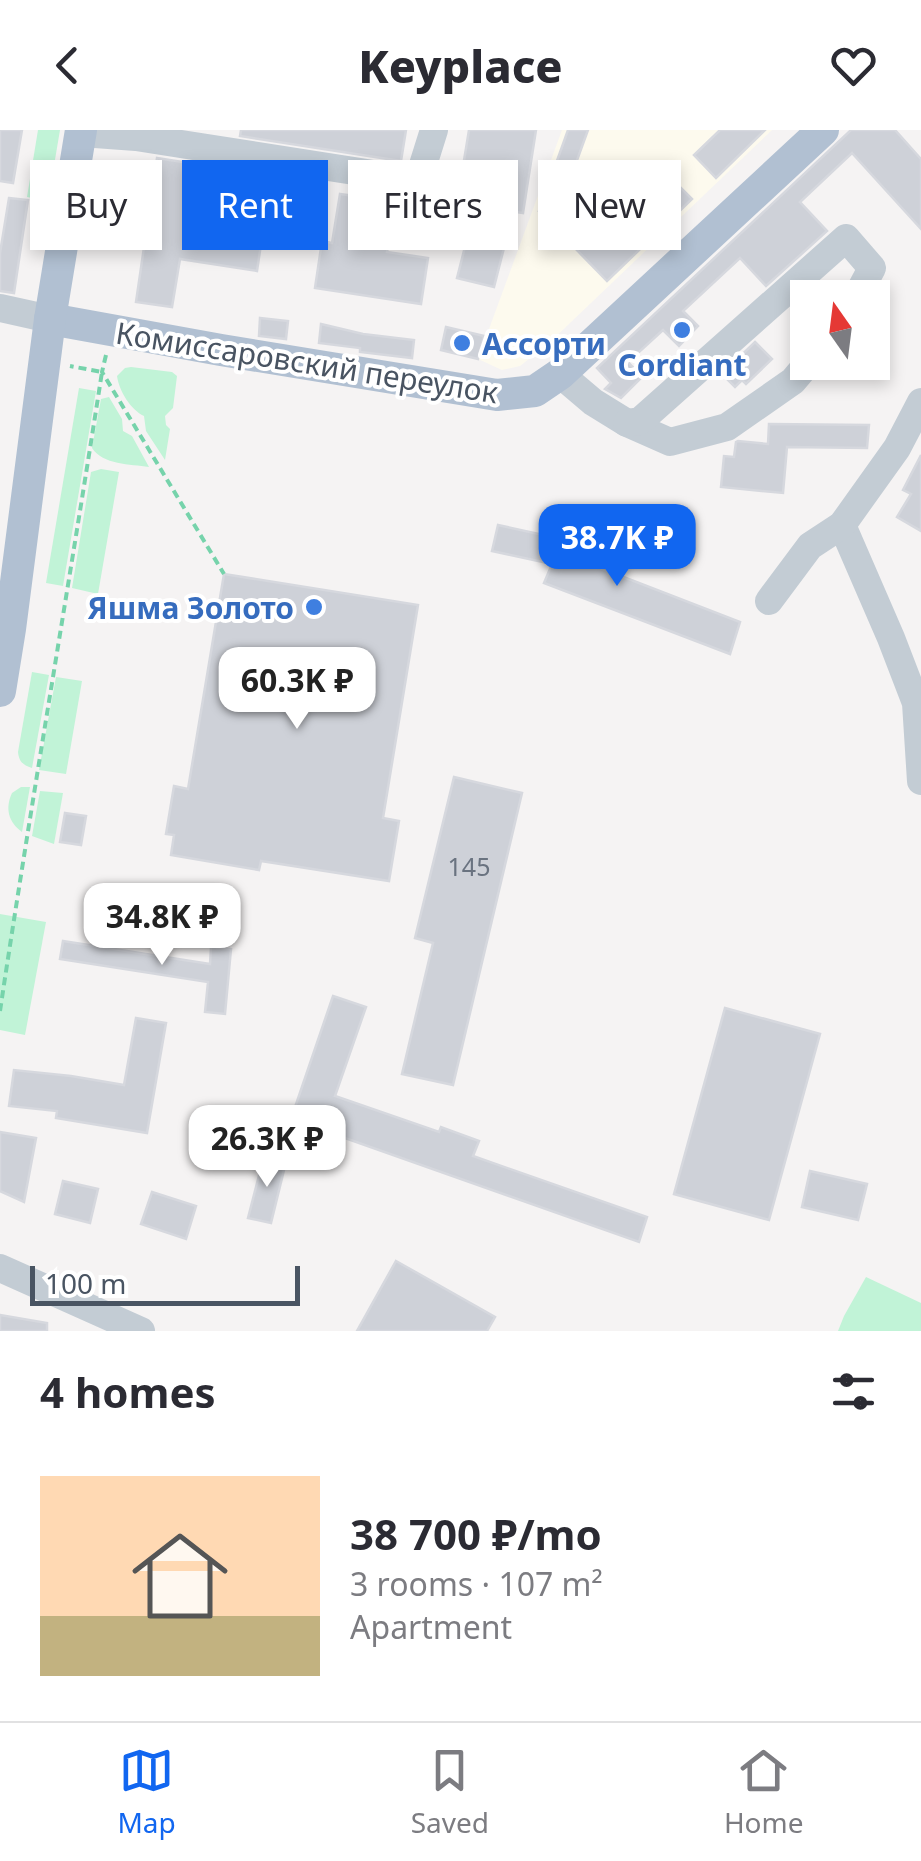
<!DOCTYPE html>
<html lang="en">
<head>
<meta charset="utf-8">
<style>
  :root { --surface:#fff; --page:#f2f2f3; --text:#2b2b33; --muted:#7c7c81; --line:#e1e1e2; --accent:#1166f0 }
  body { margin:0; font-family:"Noto Sans",sans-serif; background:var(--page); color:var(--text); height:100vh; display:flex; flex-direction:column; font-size:38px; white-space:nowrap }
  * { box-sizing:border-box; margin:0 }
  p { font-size:32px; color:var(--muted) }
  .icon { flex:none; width:55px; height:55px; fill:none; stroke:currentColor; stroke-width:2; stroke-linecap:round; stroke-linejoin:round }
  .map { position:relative; height:1201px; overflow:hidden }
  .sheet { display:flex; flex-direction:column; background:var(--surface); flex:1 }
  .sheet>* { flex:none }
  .banner { position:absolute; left:30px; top:30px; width:862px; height:90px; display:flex; gap:20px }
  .needle { width:65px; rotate:346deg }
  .tools { position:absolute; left:790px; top:150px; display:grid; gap:20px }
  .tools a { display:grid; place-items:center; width:100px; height:100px; border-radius:0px; background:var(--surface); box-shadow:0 5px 15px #0003; font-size:50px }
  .scale { position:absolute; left:30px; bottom:25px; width:270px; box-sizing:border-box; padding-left:10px; border:5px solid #495462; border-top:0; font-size:28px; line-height:35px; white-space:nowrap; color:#495462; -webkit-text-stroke:8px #fff; paint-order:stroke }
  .price { position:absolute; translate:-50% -85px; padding:0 22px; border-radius:20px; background:#fff; color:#222; font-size:32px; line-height:65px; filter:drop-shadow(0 2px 5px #0008) }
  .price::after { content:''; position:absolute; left:50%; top:60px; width:30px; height:22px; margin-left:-15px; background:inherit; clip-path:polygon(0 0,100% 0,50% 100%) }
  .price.selected { background:var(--accent); color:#fff }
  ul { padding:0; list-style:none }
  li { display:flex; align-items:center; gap:30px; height:250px; padding:0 40px }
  li span { display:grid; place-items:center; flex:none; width:280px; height:200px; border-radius:0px; color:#555 }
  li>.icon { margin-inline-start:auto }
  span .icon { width:120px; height:120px; fill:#fffc; stroke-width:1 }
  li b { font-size:42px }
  h2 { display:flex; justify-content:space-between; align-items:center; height:120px; padding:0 40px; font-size:42px }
  .pill { padding:0 35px; border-radius:0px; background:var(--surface); box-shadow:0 5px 15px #0003; font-size:35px; line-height:90px }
  .pill.selected { background:var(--accent); color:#fff }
  header { display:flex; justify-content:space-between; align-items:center; height:130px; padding:0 40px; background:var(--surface); font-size:45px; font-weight:800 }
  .tab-bar { display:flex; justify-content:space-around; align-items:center; height:140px; border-top:2px solid var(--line); background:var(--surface); font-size:28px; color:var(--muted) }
  .tab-bar a { display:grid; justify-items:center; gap:5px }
  .tab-bar .selected { color:var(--accent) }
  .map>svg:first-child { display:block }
  .commercial { fill:#fdfaee }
  .green { fill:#c1f3d7 }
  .building { fill:#ced1d8; stroke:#d6d8de; stroke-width:2.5 }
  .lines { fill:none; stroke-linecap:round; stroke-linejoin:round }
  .path { stroke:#76d3ab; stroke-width:4; stroke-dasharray:8 5; stroke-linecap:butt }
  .minor { stroke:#c3ccd4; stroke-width:28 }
  .major { stroke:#b1c0d2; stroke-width:32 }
  .shop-dot { fill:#3f7fe0; stroke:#fff; stroke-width:4 }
  .labels { text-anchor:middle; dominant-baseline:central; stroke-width:8; stroke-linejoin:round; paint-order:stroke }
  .number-label { font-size:25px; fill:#6a7380 }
  .shop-label { font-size:30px; font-weight:bold; fill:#366cbe; stroke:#fff; text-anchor:start }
  .street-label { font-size:30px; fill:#495462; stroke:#fff }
</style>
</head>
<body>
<header><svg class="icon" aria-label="back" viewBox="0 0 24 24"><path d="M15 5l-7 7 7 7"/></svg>Keyplace<svg class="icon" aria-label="heart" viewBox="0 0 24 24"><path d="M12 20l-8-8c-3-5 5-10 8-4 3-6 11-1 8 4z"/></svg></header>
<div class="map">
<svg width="921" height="1201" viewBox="0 0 921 1201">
  <rect width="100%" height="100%" fill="#f5f3f3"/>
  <polygon class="commercial" points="562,0 772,0 547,215 520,236 502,240 478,229"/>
  <g class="green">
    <polygon points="38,0 60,0 48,71 27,67"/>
    <path d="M131,237L172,242L177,246L173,278L165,286L166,295L170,299L165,330L146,301L144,286C131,280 119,261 117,246L125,238Z"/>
    <polygon points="79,258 96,261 63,456 46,453"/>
    <path d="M109,267L122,289L123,301L132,306L149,337C130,334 103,335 92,318L101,269Z"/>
    <polygon points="101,339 119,342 98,464 72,458 91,342"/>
    <path d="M32,542L49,545L32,638C23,635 19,632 18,622Z"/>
    <polygon points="56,547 82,551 66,644 39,640"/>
    <path d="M21,657H30L22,702C8,692 5,678 12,663Z"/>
    <polygon points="40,661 63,663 54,714 32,706"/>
    <polygon points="0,784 46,792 25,905 0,900"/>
    <polygon points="866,1147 921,1173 921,1201 838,1201 844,1186"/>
  </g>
  <g class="building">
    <polygon points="0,0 22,0 13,53 0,51"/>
    <polygon points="241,0 406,0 401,31 240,6"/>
    <polygon points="469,0 536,0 523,83 457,73"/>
    <polygon points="568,0 588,0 556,88 539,81"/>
    <polygon points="720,0 765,0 716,48 694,25"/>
    <polygon points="851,0 895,0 921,29 921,99 852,23 800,72 827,101 766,156 740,128 683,181 698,196 679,216 663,200 628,232 642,247 621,268 605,259 611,253 597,238"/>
    <polygon points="157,28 303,51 299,79 267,74 257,141 180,129 172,177 136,172"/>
    <polygon points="102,32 127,35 119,99 94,96"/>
    <polygon points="637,36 668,69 680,57 692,69 607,151 571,114 588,97 581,89"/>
    <polygon points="340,64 392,71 389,81 394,83 387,122 428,128 421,174 315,158 322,111 332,113"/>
    <polygon points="9,68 28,70 14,163 0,161 0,123"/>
    <polygon points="469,101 506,110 494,157 457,148"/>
    <polygon points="260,188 288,191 286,209 259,206"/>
    <polygon points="321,194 363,204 414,210 412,228 360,222 360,218 319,213"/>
    <polygon points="446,197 484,206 478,229 441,220"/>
    <polygon points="755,212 772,229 746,254 742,250 735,257 722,244"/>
    <polygon points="769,294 869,295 867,318 787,317 783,363 721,357 724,326 734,327 736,312 738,311 768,314"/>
    <polygon points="921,325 921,401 897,387 911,364 903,360"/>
    <polygon points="498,395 557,408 599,424 595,436 740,492 730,524 544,453 552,434 492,421"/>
    <polygon points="224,444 418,475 383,688 399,691 389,751 261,731 259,740 171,725 174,705 166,704 174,656 188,659"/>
    <polygon points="454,647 522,663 453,955 402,944 433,813 415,808"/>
    <polygon points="65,683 86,686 81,715 60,712"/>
    <polygon points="63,811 210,834 211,817 231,819 225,884 205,882 208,852 60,829"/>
    <polygon points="333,866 366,877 335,966 439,1002 441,997 479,1011 473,1026 647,1087 639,1112 291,989"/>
    <polygon points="725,878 820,904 769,1090 674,1064"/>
    <polygon points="136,888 166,893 147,1003 56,988 57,981 9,976 14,940 71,946 124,955"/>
    <polygon points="0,1002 36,1008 24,1072 0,1061"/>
    <polygon points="264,1026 286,1032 271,1093 248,1088"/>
    <polygon points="810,1041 867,1054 858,1090 802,1077"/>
    <polygon points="63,1051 98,1059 90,1093 55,1084"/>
    <polygon points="152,1062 196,1076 186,1109 141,1094"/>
    <polygon points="396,1131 495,1187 487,1201 357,1201"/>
    <polygon points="0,1185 47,1193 47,1201 0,1201"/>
  </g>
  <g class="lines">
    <g class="path">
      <polyline points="106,225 102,242 224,444"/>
      <path d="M0,881C32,668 69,455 102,242L70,236"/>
    </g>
    <g class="minor">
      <polyline points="81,3 136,7 418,51 434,0"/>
      <polyline points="0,178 50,189"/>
      <polyline points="560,244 593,272 627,293 670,312 727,297 793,251 809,232"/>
      <polyline points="627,293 640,291 846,108 872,138 856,168"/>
      <polyline points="842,395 891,508 916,573 921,651"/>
      <polyline points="769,471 810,416 842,395 897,318 921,272"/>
      <polyline points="0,1138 141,1201"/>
    </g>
    <g class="major">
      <polyline points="50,189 221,220 497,265 535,261 560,244 823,0"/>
      <polyline points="0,561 10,499 50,189 81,0"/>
    </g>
  </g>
  <g class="shop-dot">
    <circle cx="682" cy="200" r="10"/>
    <circle cx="462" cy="213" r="10"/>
    <circle cx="314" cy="477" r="10"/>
  </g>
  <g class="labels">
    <g class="number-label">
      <text x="469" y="736">145</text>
    </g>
    <g class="shop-label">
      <text x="482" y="213">Ассорти</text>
      <text x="682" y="234" text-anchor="middle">Cordiant</text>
      <text x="294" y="477" text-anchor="end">Яшма Золото</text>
    </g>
    <g class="street-label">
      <text transform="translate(307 232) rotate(9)">Комиссаровский переулок</text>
    </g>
  </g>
</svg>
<div class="tools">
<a><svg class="needle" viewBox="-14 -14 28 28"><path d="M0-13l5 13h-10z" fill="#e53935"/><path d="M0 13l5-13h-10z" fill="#7c7c81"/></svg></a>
</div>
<div class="scale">100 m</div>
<b class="price selected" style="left:617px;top:459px">38.7K ₽</b>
<b class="price" style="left:297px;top:602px">60.3K ₽</b>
<b class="price" style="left:162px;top:838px">34.8K ₽</b>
<b class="price" style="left:267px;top:1060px">26.3K ₽</b>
<div class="banner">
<a class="pill">Buy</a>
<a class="pill selected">Rent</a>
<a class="pill">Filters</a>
<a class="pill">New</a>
</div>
</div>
<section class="sheet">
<h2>4 homes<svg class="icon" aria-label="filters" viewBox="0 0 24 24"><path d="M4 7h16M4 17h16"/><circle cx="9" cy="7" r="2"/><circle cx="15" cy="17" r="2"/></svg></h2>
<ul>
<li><span style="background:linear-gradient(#ffd9b3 70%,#c2b280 0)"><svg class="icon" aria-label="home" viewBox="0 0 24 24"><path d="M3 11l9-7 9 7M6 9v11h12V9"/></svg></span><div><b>38 700 ₽/mo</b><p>3 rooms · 107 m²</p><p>Apartment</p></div></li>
</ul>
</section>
<nav class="tab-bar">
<a class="selected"><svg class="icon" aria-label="map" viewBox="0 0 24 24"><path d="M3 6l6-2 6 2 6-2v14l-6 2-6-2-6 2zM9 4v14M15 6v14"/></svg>Map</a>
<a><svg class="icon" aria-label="saved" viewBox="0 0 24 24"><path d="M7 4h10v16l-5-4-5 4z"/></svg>Saved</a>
<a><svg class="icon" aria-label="home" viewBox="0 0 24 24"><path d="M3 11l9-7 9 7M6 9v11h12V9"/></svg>Home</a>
</nav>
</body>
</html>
